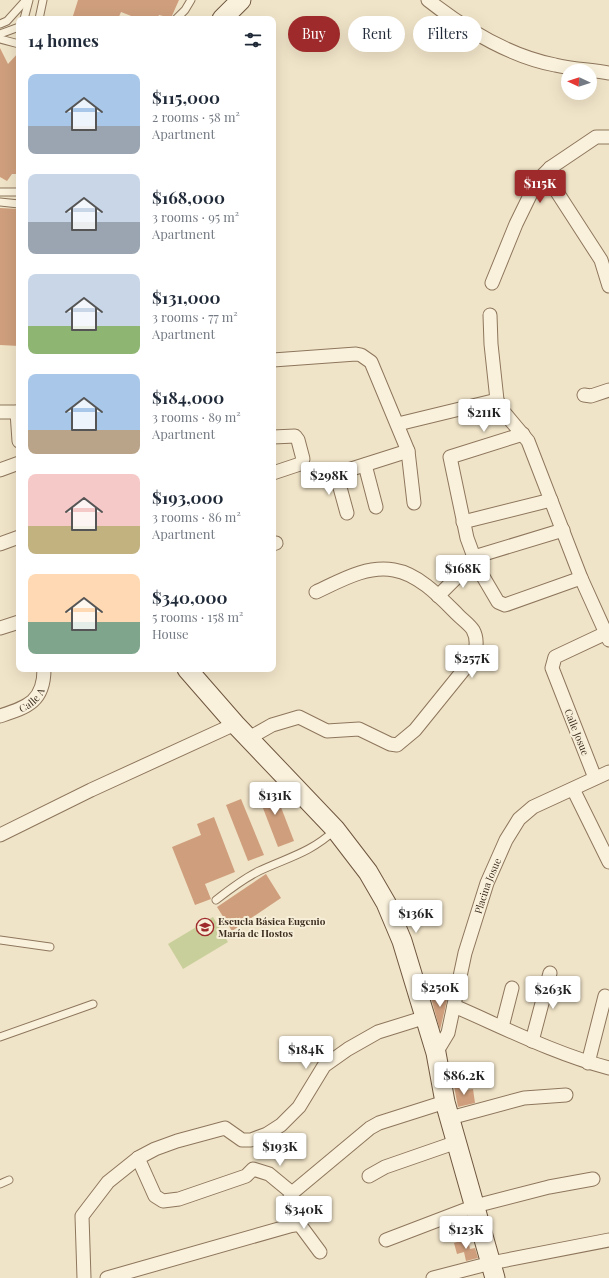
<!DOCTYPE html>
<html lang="en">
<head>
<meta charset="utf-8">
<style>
  :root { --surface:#fff; --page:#f2f2f3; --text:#1f2937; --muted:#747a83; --accent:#9e2a2b }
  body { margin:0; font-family:"Playfair Display",serif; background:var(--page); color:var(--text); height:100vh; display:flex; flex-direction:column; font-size:15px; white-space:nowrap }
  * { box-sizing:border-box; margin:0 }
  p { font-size:13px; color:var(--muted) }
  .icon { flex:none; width:22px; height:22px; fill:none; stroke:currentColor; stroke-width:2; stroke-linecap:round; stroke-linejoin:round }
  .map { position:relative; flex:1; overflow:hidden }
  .side { position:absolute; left:16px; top:16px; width:260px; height:656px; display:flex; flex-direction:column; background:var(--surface); border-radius:8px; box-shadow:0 4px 16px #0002 }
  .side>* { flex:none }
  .hud { position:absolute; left:288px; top:16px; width:261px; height:36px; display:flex; gap:8px }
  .needle { width:26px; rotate:274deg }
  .controls { position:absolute; left:561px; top:64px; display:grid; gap:8px }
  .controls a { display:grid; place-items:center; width:36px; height:36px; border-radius:50%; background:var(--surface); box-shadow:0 4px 16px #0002; font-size:20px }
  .price { position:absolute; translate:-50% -34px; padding:0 9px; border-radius:4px; background:#fff; color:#222; font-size:13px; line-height:26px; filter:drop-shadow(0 1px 2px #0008) }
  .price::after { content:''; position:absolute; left:50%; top:24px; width:12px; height:9px; margin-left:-6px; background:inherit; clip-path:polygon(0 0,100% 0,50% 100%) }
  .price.selected { background:var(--accent); color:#fff }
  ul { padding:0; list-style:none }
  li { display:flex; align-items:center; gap:12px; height:100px; padding:0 12px }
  li span { display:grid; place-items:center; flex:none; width:112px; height:80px; border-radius:8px; color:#555 }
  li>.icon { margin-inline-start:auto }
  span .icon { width:48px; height:48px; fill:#fffc; stroke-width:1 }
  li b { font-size:17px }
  h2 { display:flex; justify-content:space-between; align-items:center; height:48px; padding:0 12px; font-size:17px }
  .pill { padding:0 14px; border-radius:18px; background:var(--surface); box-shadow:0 4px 16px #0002; font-size:14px; line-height:36px }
  .pill.selected { background:var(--accent); color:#fff }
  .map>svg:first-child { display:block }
  .green { fill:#c9cf9b }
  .building { fill:#cf9f7d }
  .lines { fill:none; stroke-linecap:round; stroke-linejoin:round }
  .lane-casing { stroke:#8d765c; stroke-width:9 }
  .street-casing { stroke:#8d765c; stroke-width:15 }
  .secondary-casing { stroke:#6f573f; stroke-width:21 }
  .lane { stroke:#faf1dc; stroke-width:7 }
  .street { stroke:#faf1dc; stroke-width:13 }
  .secondary { stroke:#faf1dc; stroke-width:19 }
  .labels { text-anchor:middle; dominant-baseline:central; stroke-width:4; stroke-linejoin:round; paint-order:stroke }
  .street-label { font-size:10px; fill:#3d2e20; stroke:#f7eed8 }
  .poi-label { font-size:10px; font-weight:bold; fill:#3d2e20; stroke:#f7eed8; text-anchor:start }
</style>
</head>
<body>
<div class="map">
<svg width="609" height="1278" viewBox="0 0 609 1278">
  <rect width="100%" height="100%" fill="#f0e4c8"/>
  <polygon class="green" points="213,917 228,942 183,969 168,944"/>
  <g class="building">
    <polygon points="78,0 179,0 171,18 159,15 157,19 139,19 121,12 118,19 72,19"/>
    <polygon points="0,48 8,64 19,52 19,174 12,174 7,181 0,177"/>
    <polygon points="0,208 19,209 19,346 0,345"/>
    <polygon points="272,784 294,841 278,847 256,790"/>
    <polygon points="241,799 264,855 248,861 226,805"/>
    <polygon points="214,817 235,872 205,884 211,899 195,905 172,847 201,835 197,824"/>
    <polygon points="266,874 281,898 232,931 217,907"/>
    <polygon points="448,996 440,1030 431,998"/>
    <polygon points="464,1084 465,1090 473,1089 475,1103 458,1107 454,1086"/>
    <polygon points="468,1239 470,1249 475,1248 478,1258 466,1261 464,1252 457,1254 454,1243"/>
  </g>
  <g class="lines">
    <defs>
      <g id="lane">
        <polyline points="24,19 29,0"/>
        <polyline points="39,19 43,0"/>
        <polyline points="176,19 185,10 191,0"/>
        <polyline points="0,24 7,21 26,0"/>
        <polyline points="0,34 19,27"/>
        <polyline points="0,39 19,44"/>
        <polyline points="0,192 19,192"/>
        <polyline points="0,202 19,204"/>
        <path d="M216,900C230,889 243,879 259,871C289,857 310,853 335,830"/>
        <polyline points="0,940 50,947"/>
        <polyline points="0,1037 93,1004"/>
        <polyline points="0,1184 9,1180"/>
      </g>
      <g id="street">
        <path d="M428,0C465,29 508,56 555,65C572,69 591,70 609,73"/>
        <polyline points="550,168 557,192 601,260 609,286"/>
        <polyline points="492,283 516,224 537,181 550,168 596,137 609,137"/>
        <polyline points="490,315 491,344 497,400 502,410 528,441 581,578 609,640"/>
        <polyline points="273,360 356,354 361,355 371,362 408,451 414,503"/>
        <polyline points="584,395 591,396 609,390"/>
        <polyline points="0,412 19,412"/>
        <polyline points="17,412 19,441"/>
        <polyline points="398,424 497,400"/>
        <polyline points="523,434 450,457 467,538 478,568 498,602 505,605 581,578"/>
        <polyline points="273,437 295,436 298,440 303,459 300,464 273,473"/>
        <polyline points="365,465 376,507"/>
        <polyline points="0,470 19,463"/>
        <polyline points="336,473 347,513"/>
        <polyline points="323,478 408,451"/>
        <polyline points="463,522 551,500"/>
        <polyline points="0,544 19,537"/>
        <polyline points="273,544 276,543"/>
        <polyline points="474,557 563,530"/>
        <polyline points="438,596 456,578 478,568"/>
        <polyline points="0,628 19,622"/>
        <path id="s1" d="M0,716C27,707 44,702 44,669"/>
        <path d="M249,738L272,725L299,717L327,731L359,729L390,744L397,745L415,730L474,657C476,648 478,639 473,630C470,625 463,620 458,615C441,598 419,574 394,570C366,565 340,581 316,592"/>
        <polyline points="595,778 552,668 555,657 606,633"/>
        <polyline points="573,789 609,862"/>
        <polyline points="0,835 91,790 235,724"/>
        <path d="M454,1006C505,1028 555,1054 609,1068"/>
        <polyline points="502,1027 512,988"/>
        <polyline points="532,1041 550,973"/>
        <path id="s2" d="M436,1053L448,1033L465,953L487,883L506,840L519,819L533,807L609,772"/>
        <polyline points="588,1063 605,996"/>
        <polyline points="450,1118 524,1098 566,1095"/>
        <polyline points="138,1158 155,1196 163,1201 179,1199 246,1176 253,1169 269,1174 292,1193"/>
        <polyline points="369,1176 385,1167 457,1142"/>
        <polyline points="293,1225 300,1225 320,1252"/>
        <polyline points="386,1240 475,1206 549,1187 593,1179"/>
        <polyline points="84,1278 82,1216 108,1182 138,1158 155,1149 177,1141 225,1128 242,1140 251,1140 267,1134 281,1125 299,1107 324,1066 348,1049 378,1032 426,1017"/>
        <polyline points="107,1278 293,1225 288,1202 292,1193 370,1128 379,1123 445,1102"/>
        <polyline points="433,1278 491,1263 609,1240"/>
      </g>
      <g id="secondary">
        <polyline points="222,19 241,0"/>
        <polyline points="187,669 235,724 335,829 368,872 386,903 402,941 436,1053 445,1102 495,1278"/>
      </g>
    </defs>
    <use href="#lane" class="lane-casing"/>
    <use href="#street" class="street-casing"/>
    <use href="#secondary" class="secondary-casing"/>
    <use href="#lane" class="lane"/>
    <use href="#street" class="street"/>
    <use href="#secondary" class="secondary"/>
  </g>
  <defs>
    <symbol id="school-ring" viewBox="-11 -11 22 22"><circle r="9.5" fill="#f7eed8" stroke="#9e2a2b" stroke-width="1.5"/><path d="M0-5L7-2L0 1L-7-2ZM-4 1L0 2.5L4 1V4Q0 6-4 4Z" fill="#9e2a2b"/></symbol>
  </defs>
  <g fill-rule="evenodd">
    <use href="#school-ring" x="195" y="917" width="20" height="20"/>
  </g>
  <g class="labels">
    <g class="street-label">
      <text stroke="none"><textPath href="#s1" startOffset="36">Calle A</textPath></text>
      <text transform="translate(577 732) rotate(68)">Calle Josue</text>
      <text stroke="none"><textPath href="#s2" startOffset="176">Placina Josue</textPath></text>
    </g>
    <g class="poi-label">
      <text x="218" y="921">Escuela Básica Eugenio<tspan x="218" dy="12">María de Hostos</tspan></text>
    </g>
  </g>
</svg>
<div class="controls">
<a><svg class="needle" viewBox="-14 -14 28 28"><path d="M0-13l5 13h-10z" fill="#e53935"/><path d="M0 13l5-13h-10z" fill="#747a83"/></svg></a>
</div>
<b class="price selected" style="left:540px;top:204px">$115K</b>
<b class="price" style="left:484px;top:433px">$211K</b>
<b class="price" style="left:329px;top:496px">$298K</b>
<b class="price" style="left:463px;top:589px">$168K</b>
<b class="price" style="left:472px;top:679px">$257K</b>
<b class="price" style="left:275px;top:816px">$131K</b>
<b class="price" style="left:416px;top:934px">$136K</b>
<b class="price" style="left:440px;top:1008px">$250K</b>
<b class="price" style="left:553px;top:1010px">$263K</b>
<b class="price" style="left:306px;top:1070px">$184K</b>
<b class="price" style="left:464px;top:1096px">$86.2K</b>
<b class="price" style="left:280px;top:1167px">$193K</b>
<b class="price" style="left:304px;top:1230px">$340K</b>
<b class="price" style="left:466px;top:1250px">$123K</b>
<div class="hud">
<a class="pill selected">Buy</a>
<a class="pill">Rent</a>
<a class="pill">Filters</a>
</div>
<section class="side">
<h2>14 homes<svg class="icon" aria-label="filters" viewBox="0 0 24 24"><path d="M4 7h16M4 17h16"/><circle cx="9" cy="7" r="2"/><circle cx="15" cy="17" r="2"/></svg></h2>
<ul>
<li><span style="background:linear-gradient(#a9c7e8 65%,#9aa5b1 0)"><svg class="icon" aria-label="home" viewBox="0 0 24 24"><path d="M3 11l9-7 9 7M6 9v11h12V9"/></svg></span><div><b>$115,000</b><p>2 rooms · 58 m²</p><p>Apartment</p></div></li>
<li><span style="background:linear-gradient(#c9d6e8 60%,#9aa5b1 0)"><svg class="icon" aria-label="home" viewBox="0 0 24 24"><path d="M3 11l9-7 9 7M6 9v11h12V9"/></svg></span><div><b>$168,000</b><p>3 rooms · 95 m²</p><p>Apartment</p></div></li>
<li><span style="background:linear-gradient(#c9d6e8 65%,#8fb573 0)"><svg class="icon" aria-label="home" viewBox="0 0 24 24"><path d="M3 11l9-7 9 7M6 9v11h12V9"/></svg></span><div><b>$131,000</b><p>3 rooms · 77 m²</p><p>Apartment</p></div></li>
<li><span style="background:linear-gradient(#a9c7e8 70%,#b9a48a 0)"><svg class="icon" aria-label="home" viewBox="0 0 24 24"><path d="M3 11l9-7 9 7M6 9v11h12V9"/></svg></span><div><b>$184,000</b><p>3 rooms · 89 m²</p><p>Apartment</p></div></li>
<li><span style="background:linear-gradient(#f6c9c9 65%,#c2b280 0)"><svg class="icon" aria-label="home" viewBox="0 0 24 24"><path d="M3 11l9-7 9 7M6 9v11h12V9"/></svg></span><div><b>$193,000</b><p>3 rooms · 86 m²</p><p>Apartment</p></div></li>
<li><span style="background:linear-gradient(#ffd9b3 60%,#7fa58c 0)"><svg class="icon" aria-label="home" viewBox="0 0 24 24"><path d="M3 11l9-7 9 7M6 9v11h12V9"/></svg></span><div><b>$340,000</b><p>5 rooms · 158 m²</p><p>House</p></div></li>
</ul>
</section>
</div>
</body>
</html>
